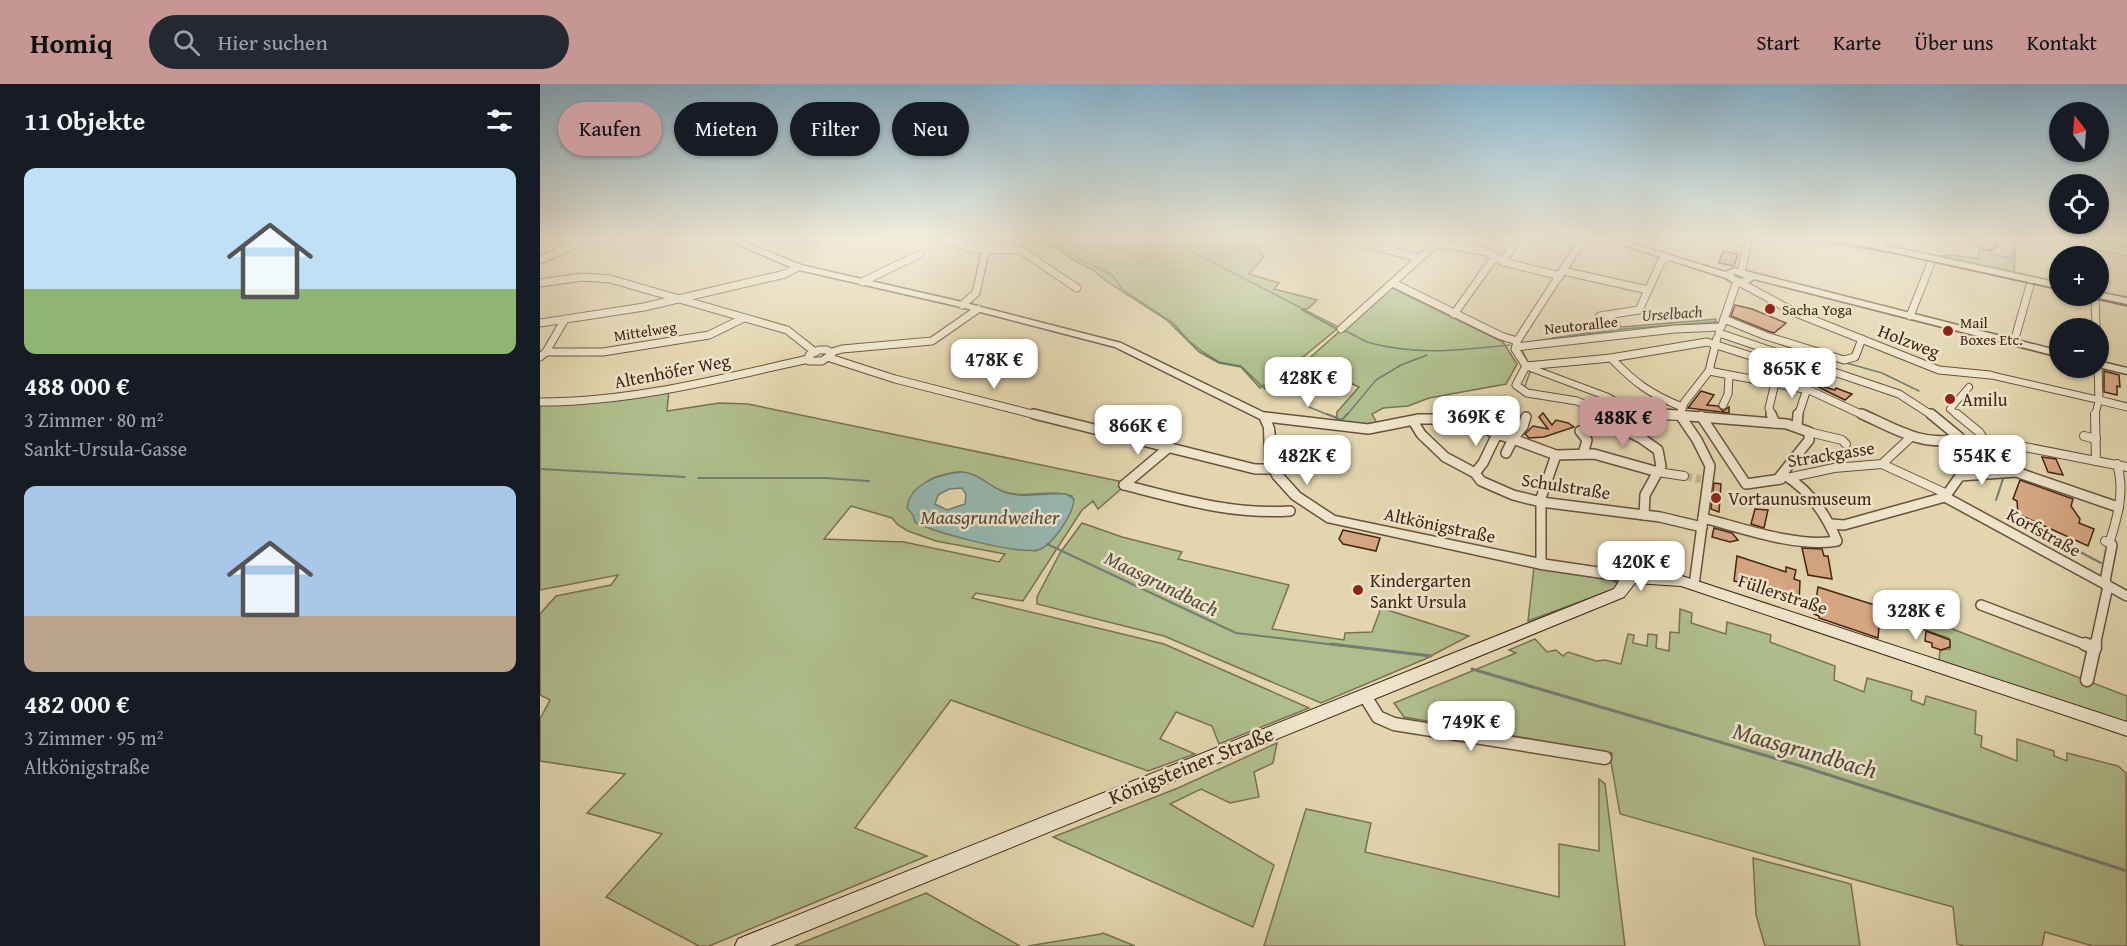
<!DOCTYPE html>
<html lang="de">
<head>
<meta charset="utf-8">
<style>
  :root { --surface:#171b24; --page:#242831; --text:#f1f3f6; --muted:#9ea1a6; --accent:#c59692 }
  body { margin:0; font-family:"Gentium Book Plus",serif; background:var(--page); color:var(--text); height:100vh; display:flex; flex-direction:column; font-size:22px; white-space:nowrap }
  * { box-sizing:border-box; margin:0 }
  p { font-size:20px; color:var(--muted) }
  .icon { flex:none; width:33px; height:33px; fill:none; stroke:currentColor; stroke-width:2; stroke-linecap:round; stroke-linejoin:round }
  .map { position:relative; flex:1; overflow:hidden }
  .panel { display:flex; flex-direction:column; background:var(--surface); width:540px }
  .panel>* { flex:none }
  .top-card { position:absolute; left:18px; top:18px; width:570px; height:54px; display:flex; gap:12px }
  .needle { width:39px; rotate:344deg }
  .fabs { position:absolute; left:1509px; top:18px; display:grid; gap:12px }
  .fabs a { display:grid; place-items:center; width:60px; height:60px; border-radius:50%; background:var(--surface); box-shadow:0 2px 4px #0004; font-size:30px }
  .price { position:absolute; translate:-50% -51px; padding:0 14px; border-radius:12px; background:#fff; color:#222; font-size:20px; line-height:39px; filter:drop-shadow(0 2px 3px #0008) }
  .price::after { content:''; position:absolute; left:50%; top:36px; width:18px; height:14px; margin-left:-9px; background:inherit; clip-path:polygon(0 0,100% 0,50% 100%) }
  .price.on { background:var(--accent); color:#111 }
  ul { padding:0; list-style:none }
  li { display:grid; align-content:center; gap:12px; height:318px; padding:0 24px }
  li span { display:grid; place-items:center; height:186px; border-radius:12px; color:#555 }
  li>.icon { margin-inline-start:auto }
  span .icon { width:108px; height:108px; fill:#fffc; stroke-width:1 }
  li b { font-size:26px }
  h2 { display:flex; justify-content:space-between; align-items:center; height:72px; padding:0 24px; font-size:26px }
  .pill { padding:0 21px; border-radius:27px; background:var(--surface); box-shadow:0 2px 4px #0004; font-size:21px; line-height:54px }
  .pill.on { background:var(--accent); color:#111 }
  header { display:flex; align-items:center; gap:36px; box-sizing:border-box; height:84px; padding:0 30px; background:var(--accent); color:#111 }
  header strong { font-size:28px }
  nav { display:flex; gap:33px; margin-inline-start:auto; font-size:21px }
  .search { width:420px; height:54px; background:var(--page); display:flex; align-items:center; gap:15px; box-sizing:border-box; padding:0 21px; border-radius:33px; color:var(--muted); font-size:22px }
  main { display:flex; flex:1; min-height:0 }
  .map>svg:first-child { display:block }
  .green { fill:#b0be8d; stroke:#797250; stroke-width:1.5; fill-rule:evenodd }
  .water { fill:#96b8b1; stroke:#747d71; stroke-width:1.5; fill-rule:evenodd }
  .lines { fill:none; stroke-linecap:round; stroke-linejoin:round }
  .stream-far2 { stroke:#747d71; stroke-width:1.5 }
  .stream-far1 { stroke:#747d71; stroke-width:2 }
  .stream { stroke:#747d71; stroke-width:3 }
  .building { fill:#d6a682; stroke:#422512; stroke-width:1.5 }
  .pedestrian-tunnel { stroke:#c3b390; stroke-width:8; stroke-dasharray:8 4; stroke-linecap:butt }
  .pedestrian-far1-casing { stroke:#6a5139; stroke-width:8 }
  .pedestrian-casing { stroke:#6a5139; stroke-width:10 }
  .minor-far2-casing { stroke:#6a5139; stroke-width:9 }
  .minor-far1-casing { stroke:#6a5139; stroke-width:12 }
  .minor-casing { stroke:#6a5139; stroke-width:15 }
  .tertiary-casing { stroke:#6a5139; stroke-width:3 }
  .secondary-casing { stroke:#422512; stroke-width:2 }
  .pedestrian-far1 { stroke:#ede4cb; stroke-width:6 }
  .pedestrian { stroke:#ede4cb; stroke-width:8 }
  .minor-far2 { stroke:#ede4cb; stroke-width:7 }
  .minor-far1 { stroke:#ede4cb; stroke-width:9 }
  .minor { stroke:#ede4cb; stroke-width:12 }
  .tertiary { fill:#ede4cb; fill-rule:evenodd }
  .secondary { fill:#ede4cb; fill-rule:evenodd }
  .tram { stroke:#422512; stroke-width:1.5 }
  .poi-dot { fill:#8f2418; stroke:#ede4cb; stroke-width:2 }
  .labels { text-anchor:middle; dominant-baseline:central; stroke-width:5; stroke-linejoin:round; paint-order:stroke }
  .far-poi-label { font-size:15px; fill:#422512; stroke:#ede4cb; text-anchor:start }
  .far-street-label { font-size:15px; fill:#422512; stroke:#ede4cb }
  .far-water-label { font-size:16px; font-style:italic; fill:#574a3a; stroke:#ede4cb }
  .street-label { font-size:18px; fill:#422512; stroke:#ede4cb }
  .poi-label { font-size:18px; fill:#422512; stroke:#ede4cb; text-anchor:start }
  .water-label { font-size:20px; font-style:italic; fill:#574a3a; stroke:#ede4cb }
  .near-street-label { font-size:21px; fill:#422512; stroke:#ede4cb }
  .near-water-label { font-size:24px; font-style:italic; fill:#574a3a; stroke:#ede4cb }
</style>
</head>
<body>
<header>
<strong>Homiq</strong>
<div class="search"><svg class="icon" aria-label="search" viewBox="0 0 24 24"><circle cx="10" cy="10" r="6"/><path d="M15 15l6 6"/></svg>Hier suchen</div>
<nav><a>Start</a><a>Karte</a><a>Über uns</a><a>Kontakt</a></nav>
</header>
<main>
<section class="panel">
<h2>11 Objekte<svg class="icon" aria-label="filters" viewBox="0 0 24 24"><path d="M4 7h16M4 17h16"/><circle cx="9" cy="7" r="2"/><circle cx="15" cy="17" r="2"/></svg></h2>
<ul>
<li><span style="background:linear-gradient(#bfe0f5 65%,#8fb573 0)"><svg class="icon" aria-label="home" viewBox="0 0 24 24"><path d="M3 11l9-7 9 7M6 9v11h12V9"/></svg></span><div><b>488 000 €</b><p>3 Zimmer · 80 m²</p><p>Sankt-Ursula-Gasse</p></div></li>
<li><span style="background:linear-gradient(#a9c7e8 70%,#b9a48a 0)"><svg class="icon" aria-label="home" viewBox="0 0 24 24"><path d="M3 11l9-7 9 7M6 9v11h12V9"/></svg></span><div><b>482 000 €</b><p>3 Zimmer · 95 m²</p><p>Altkönigstraße</p></div></li>
</ul>
</section>
<div class="map">
<svg width="1587" height="862" viewBox="0 0 1587 862">
  <rect width="100%" height="100%" fill="#e3d6af"/>
  <filter id="stains"><feTurbulence type="fractalNoise" baseFrequency=".00333" numOctaves="4"/><feColorMatrix values="0 0 0 0 .2 0 0 0 0 .09 0 0 0 0 .02 0 0 0 .5 -.17"/></filter>
  <radialGradient id="worn" r=".72"><stop offset=".6" stop-color="#630" stop-opacity="0"/><stop offset="1" stop-color="#630" stop-opacity=".3"/></radialGradient>
  <g class="green">
    <path d="M493,155C567,155 643,150 717,162L724,173L709,190L739,199L734,205L777,216L769,224L762,226L797,245L763,273L754,275L757,279L730,302L726,304L724,301L720,304L701,283L679,279L659,268L627,236L566,197L553,186L531,175L518,165Z"/>
    <path d="M1474,159H1476L1474,189L1398,172C1410,170 1423,172 1438,175L1439,163L1451,166V170L1472,174Z"/>
    <polygon points="850,203 963,258 977,280 966,300 889,314 868,322 843,324 832,330 837,339 796,342 797,328 819,303 765,278"/>
    <polygon points="1176,235 1174,240 1040,254 1037,251 1013,254 1014,257 984,259 1064,246 1079,241 1082,243"/>
    <path d="M129,306L127,327L179,319L208,320L588,399L558,425L553,417L542,426L483,517L436,509L432,514L624,560L769,624L679,660L672,642L636,628L620,655L655,670L608,687L411,616L315,744L387,772L169,862H159L66,813L122,750L47,729L85,690L0,677V635L10,616L0,611V530L16,512L71,501L78,491L0,506V320ZM417,388C439,388 446,402 465,408C487,415 511,404 532,412L496,467L422,454L375,438C373,431 374,426 376,419C382,394 394,392 417,388ZM311,422L352,434L358,441L368,447L396,457L465,470L459,478L364,458L284,455Z"/>
    <polygon points="542,439 582,453 642,468 638,475 749,501 732,545 804,556 805,549 832,548 841,524 929,552 885,575 781,619 624,552 497,520 497,513 520,469"/>
    <polygon points="994,483 1072,496 1077,499 1077,504 988,537"/>
    <polygon points="1140,525 1152,529 1151,539 1186,550 1187,538 1231,551 1230,558 1295,582 1294,596 1324,608 1327,594 1372,607 1371,616 1384,621 1386,612 1436,627 1435,650 1442,652 1441,663 1477,677 1477,655 1514,667 1514,672 1527,677 1527,669 1578,682 1586,689 1587,862 1553,862 1505,848 1502,862 1424,862 1417,860 1413,823 1080,730 1071,678 1072,669 864,633 854,619 976,569 969,566 995,555 1007,568 1016,566 1023,572 1028,568 1056,577 1065,576 1081,580 1088,550 1094,551 1093,559 1107,562 1108,550 1117,551 1116,564 1129,567 1130,548 1139,549"/>
    <polygon points="1368,528 1587,612 1587,640 1399,576 1400,566 1410,565 1409,554 1366,540"/>
    <polygon points="737,659 733,679 714,688 719,713 690,719 661,705 630,720 734,781 713,843 513,753 638,704"/>
    <polygon points="1059,695 1065,700 1085,862 724,862 766,725 831,739 825,768 1019,813 1019,760 1059,767"/>
    <polygon points="1213,774 1311,800 1320,862 1225,862 1216,831"/>
    <polygon points="386,809 480,862 254,862"/>
    <polygon points="563,849 595,862 488,862 561,850"/>
  </g>
  <path class="water" d="M422,388C438,389 449,402 464,408C482,415 507,408 526,410L534,415C534,429 511,464 497,466C476,470 395,449 375,438L373,431L367,424C370,399 400,390 422,388ZM422,404L426,410L425,420L407,426L395,420L398,411L409,405Z"/>
  <g class="lines">
    <g class="stream-far2">
      <polyline points="512,155 535,173 572,191 582,205 633,239 649,257 663,268 679,278 701,282 725,305"/>
      <path d="M628,155L827,258C875,272 921,266 970,261"/>
      <polyline points="990,258 1082,245 1176,238 1190,241"/>
      <polyline points="981,264 989,280"/>
      <polyline points="1303,278 1342,289 1379,307"/>
      <polyline points="984,305 991,285"/>
      <polyline points="769,323 791,332"/>
      <polyline points="806,332 836,296 861,281 887,271"/>
    </g>
    <g class="stream-far1">
      <polyline points="787,330 802,336 807,330"/>
      <polyline points="0,385 145,393"/>
      <polyline points="158,394 285,394 329,397"/>
      <polyline points="1456,416 1464,392"/>
      <polyline points="1465,432 1510,452 1561,479"/>
      <polyline points="507,460 696,549 804,562"/>
    </g>
    <g class="stream">
      <polyline points="791,560 891,572"/>
      <polyline points="932,585 1261,682 1587,787"/>
    </g>
  </g>
  <g class="building">
    <polygon points="1425,155 1453,155 1459,162 1452,166 1445,166"/>
    <polygon points="1183,167 1198,170 1194,182 1179,179"/>
    <polygon points="1195,221 1212,225 1246,239 1234,249 1228,247 1191,232"/>
    <polygon points="1564,287 1579,291 1580,303 1577,302 1577,311 1564,308"/>
    <polygon points="1270,299 1295,306 1296,304 1312,310 1305,316"/>
    <polygon points="1161,307 1174,311 1167,321 1178,322 1183,327 1189,323 1189,329 1148,324"/>
    <polygon points="1003,329 1012,341 1016,336 1028,339 1034,343 1004,353 989,354 985,350 993,342 1008,345 999,333"/>
    <polygon points="1502,373 1516,375 1523,391 1508,388"/>
    <polygon points="1480,396 1533,415 1531,422 1540,435 1539,439 1554,445 1548,462 1478,430 1477,417 1473,415"/>
    <polygon points="1174,399 1181,400 1179,428 1171,425"/>
    <polygon points="1215,425 1228,426 1224,444 1211,440"/>
    <polygon points="1174,444 1192,449 1198,456 1190,458 1172,453"/>
    <polygon points="803,446 840,454 836,467 803,460 799,455"/>
    <polygon points="1262,464 1282,465 1284,472 1288,472 1292,495 1268,491"/>
    <polygon points="1197,472 1246,488 1246,483 1256,486 1254,495 1260,497 1259,518 1244,513 1244,508 1209,498 1208,501 1194,497"/>
    <polygon points="1278,503 1341,523 1338,554 1279,534 1279,532 1274,530"/>
    <polygon points="1386,547 1410,556 1410,563 1401,566 1392,563 1392,559 1385,557"/>
  </g>
  <g class="lines">
    <polyline class="pedestrian-tunnel" points="1144,392 1161,395"/>
    <defs>
      <g id="pedestrian-far1">
        <polyline points="988,283 1068,313 1102,332"/>
        <polyline points="1450,291 1559,316 1555,332"/>
        <polyline points="1418,332 1410,325 1429,303"/>
      </g>
      <g id="pedestrian">
        <polyline points="1100,330 1103,332"/>
        <polyline points="1417,330 1439,348 1445,357"/>
        <polyline points="1555,330 1556,377"/>
        <polyline points="1269,348 1302,356 1306,360"/>
        <polyline points="1544,352 1556,355"/>
        <polyline points="1419,356 1464,359 1587,383"/>
        <polyline points="1452,357 1476,388"/>
        <polyline points="1342,380 1407,410"/>
        <polyline points="1118,388 1144,392"/>
        <polyline points="1252,393 1294,384 1342,380 1371,353"/>
        <path d="M1565,457L1572,461L1570,457C1578,431 1585,407 1577,380"/>
      </g>
      <g id="minor-far2">
        <polyline points="403,155 434,165 480,166 537,204"/>
        <polyline points="805,155 879,174"/>
        <polyline points="1524,155 1587,168"/>
        <polyline points="897,159 947,168 963,178 1020,192"/>
        <polyline points="1342,162 1344,155"/>
        <polyline points="0,176 47,155"/>
        <polyline points="963,178 977,155"/>
        <polyline points="1023,187 1108,206"/>
        <polyline points="1201,188 1209,155"/>
        <polyline points="322,198 380,170"/>
        <polyline points="1199,198 1256,229 1399,286 1450,291"/>
        <polyline points="0,199 42,193 70,195 247,246 275,268"/>
        <polyline points="853,199 961,252 977,257"/>
        <polyline points="1555,212 1556,244"/>
        <polyline points="422,221 436,209 444,173 452,155"/>
        <polyline points="914,230 954,174"/>
        <polyline points="1068,231 1076,240 1067,241 1059,233 1060,232 1099,226 1121,178 1127,173"/>
        <polyline points="1370,232 1391,179"/>
        <polyline points="1184,235 1226,252 1304,276 1315,273 1322,255"/>
        <polyline points="0,239 104,223 245,190 258,183"/>
        <polyline points="1182,241 1197,197"/>
        <polyline points="801,245 901,155"/>
        <polyline points="1179,249 1359,310 1393,332"/>
        <polyline points="977,257 1043,155"/>
        <polyline points="1474,258 1490,201"/>
        <polyline points="977,259 975,265 986,282"/>
        <polyline points="976,263 1135,245 1181,243"/>
        <polygon points="279,266 287,266 292,270 282,277 269,277 269,271"/>
        <polyline points="6,268 63,268 169,251 204,234"/>
        <polyline points="292,268 302,265 392,257 438,225"/>
        <polyline points="0,273 6,268 25,235"/>
        <polyline points="290,274 355,295 500,332"/>
        <path d="M1071,274C1095,299 1110,310 1142,323"/>
        <polyline points="986,282 976,301 987,309 1037,317 1070,332"/>
        <polyline points="986,282 1071,274 1167,258 1261,288"/>
        <polyline points="1558,284 1559,316 1587,323"/>
        <polyline points="1169,287 1269,306 1325,332"/>
        <path d="M0,318C92,318 179,295 268,275"/>
        <polyline points="1183,321 1188,310 1189,292"/>
        <polyline points="1140,331 1144,319 1169,287 1177,254"/>
        <polyline points="939,332 954,327"/>
        <polyline points="1106,332 1155,332"/>
        <polyline points="1232,332 1229,324 1235,299"/>
        <polyline points="1258,332 1267,305"/>
      </g>
      <g id="minor-far1">
        <polyline points="494,330 715,385 734,385"/>
        <polyline points="1067,330 1078,335 1118,330"/>
        <polyline points="1124,330 1247,340 1269,348 1269,356 1238,395"/>
        <polyline points="1231,330 1235,339"/>
        <path d="M1322,330C1351,343 1388,366 1419,353L1391,330"/>
        <polyline points="1140,331 1157,356 1170,382 1154,501"/>
        <polyline points="1161,332 1206,400 1241,395"/>
        <polyline points="725,333 828,345 879,335 929,335 944,330"/>
        <polyline points="929,335 956,350 973,355 983,342 986,333"/>
        <polyline points="1078,335 1072,340 1101,354 1118,366 1121,382 1105,411 1104,431"/>
        <polyline points="873,337 881,350 905,373 935,389 941,397 973,411 1001,418 1120,433 1162,443"/>
        <polyline points="1257,342 1258,330"/>
        <polyline points="1040,347 1047,356 1043,370"/>
        <polyline points="966,369 973,355 1016,371 1054,370 1118,388"/>
        <polyline points="935,389 943,379 959,346 972,341 983,342"/>
        <path d="M584,401C639,415 693,431 750,427"/>
        <polyline points="584,401 628,364"/>
        <polyline points="1405,413 1587,512"/>
        <path d="M1163,434C1202,444 1257,464 1297,457C1286,430 1268,405 1243,390"/>
        <polyline points="1291,440 1304,441 1405,413 1420,392 1476,388 1578,423"/>
        <polyline points="1001,480 1001,414 1016,371"/>
        <polyline points="1441,521 1549,562"/>
        <polyline points="1555,562 1568,502 1565,497 1572,461"/>
      </g>
      <g id="minor">
        <polyline points="1545,560 1555,564"/>
        <polyline points="1547,596 1555,560"/>
        <polyline points="825,612 838,633 854,640 1065,674"/>
      </g>
      <g id="tertiary">
        <polygon points="185,155 197,155 261,181 422,218 581,259 729,331 734,344 737,376 742,389 760,409 795,432 1001,475 1089,488 1094,490 1095,493 1094,496 1089,498 1001,485 787,438 752,415 733,394 725,376 724,344 720,335 575,263 421,223 255,185"/>
        <path d="M1064,155H1077L1185,188L1194,184L1520,267V273L1214,195C1206,203 1194,201 1186,194ZM1195,190L1205,194L1199,195L1193,191Z"/>
        <polygon points="1292,155 1310,155 1386,170 1520,199 1520,205"/>
        <polygon points="1558,208 1587,214 1587,220 1555,213 1554,212 1558,212"/>
        <polygon points="1558,277 1587,284 1587,290 1558,283"/>
      </g>
      <polygon id="secondary" points="1089,488 1142,492 1587,638 1587,652 1141,502 1095,499 1084,513 230,862 195,862 198,855 205,852 1074,505 1084,489"/>
    </defs>
    <use href="#pedestrian-far1" class="pedestrian-far1-casing"/>
    <use href="#pedestrian" class="pedestrian-casing"/>
    <use href="#minor-far2" class="minor-far2-casing"/>
    <use href="#minor-far1" class="minor-far1-casing"/>
    <use href="#minor" class="minor-casing"/>
    <use href="#tertiary" class="tertiary-casing"/>
    <use href="#secondary" class="secondary-casing"/>
    <use href="#pedestrian-far1" class="pedestrian-far1"/>
    <use href="#pedestrian" class="pedestrian"/>
    <use href="#minor-far2" class="minor-far2"/>
    <use href="#minor-far1" class="minor-far1"/>
    <use href="#minor" class="minor"/>
    <use href="#tertiary" class="tertiary"/>
    <use href="#secondary" class="secondary"/>
    <g class="tram">
      <polyline points="1263,155 1348,168 1520,206"/>
      <polyline points="1542,212 1587,222"/>
    </g>
  </g>
  <linearGradient id="sky" x2="0" y2="1"><stop stop-color="#87b6d2"/><stop offset="0.56" stop-color="#f2eddb"/><stop offset="1" stop-color="#f2eddb" stop-opacity="0"/></linearGradient>
  <rect width="1587" height="276" fill="url(#sky)"/>
  <g class="poi-dot">
    <circle cx="1230" cy="225" r="6"/>
    <circle cx="1408" cy="247" r="6"/>
    <circle cx="1410" cy="315" r="6"/>
    <circle cx="1176" cy="414" r="6"/>
    <circle cx="818" cy="506" r="6"/>
  </g>
  <g class="labels">
    <g class="far-poi-label">
      <text x="1242" y="225">Sacha Yoga</text>
      <text x="1420" y="238">Mail<tspan x="1420" dy="17">Boxes Etc.</tspan></text>
    </g>
    <g class="far-street-label">
      <text transform="translate(1041 241) rotate(-6)">Neutorallee</text>
      <text transform="translate(105 247) rotate(-9)">Mittelweg</text>
    </g>
    <g class="far-water-label">
      <text transform="translate(1132 229) rotate(-4)">Urselbach</text>
    </g>
    <g class="street-label">
      <text transform="translate(1369 257) rotate(21)">Holzweg</text>
      <text transform="translate(132 287) rotate(-11)">Altenhöfer Weg</text>
      <text transform="translate(1291 370) rotate(-9)">Strackgasse</text>
      <text transform="translate(1026 402) rotate(9)">Schulstraße</text>
      <text transform="translate(900 441) rotate(12)">Altkönigstraße</text>
      <text transform="translate(1504 448) rotate(29)">Korfstraße</text>
      <text transform="translate(1243 510) rotate(18)">Füllerstraße</text>
    </g>
    <g class="poi-label">
      <text x="1422" y="315">Amilu</text>
      <text x="1188" y="414">Vortaunusmuseum</text>
      <text x="830" y="496">Kindergarten<tspan x="830" dy="21">Sankt Ursula</tspan></text>
    </g>
    <g class="water-label">
      <text x="450" y="432">Maasgrundweiher</text>
      <text transform="translate(622 499) rotate(26)">Maasgrundbach</text>
    </g>
    <g class="near-street-label">
      <text transform="translate(651 681) rotate(-22)">Königsteiner Straße</text>
    </g>
    <g class="near-water-label">
      <text transform="translate(1265 666) rotate(16)">Maasgrundbach</text>
    </g>
  </g>
  <rect width="100%" height="100%" filter="url(#stains)"/>
  <rect width="100%" height="100%" fill="url(#worn)"/>
</svg>
<div class="fabs">
<a><svg class="needle" viewBox="-14 -14 28 28"><path d="M0-13l5 13h-10z" fill="#e53935"/><path d="M0 13l5-13h-10z" fill="#9ea1a6"/></svg></a>
<a><svg class="icon" aria-label="locate" viewBox="0 0 24 24"><circle cx="12" cy="12" r="6"/><path d="M12 2v4M12 18v4M2 12h4M18 12h4"/></svg></a>
<a>+</a>
<a>−</a>
</div>
<b class="price" style="left:454px;top:306px">478K €</b>
<b class="price" style="left:1252px;top:315px">865K €</b>
<b class="price" style="left:768px;top:324px">428K €</b>
<b class="price" style="left:936px;top:363px">369K €</b>
<b class="price on" style="left:1083px;top:364px">488K €</b>
<b class="price" style="left:598px;top:372px">866K €</b>
<b class="price" style="left:767px;top:402px">482K €</b>
<b class="price" style="left:1442px;top:402px">554K €</b>
<b class="price" style="left:1101px;top:508px">420K €</b>
<b class="price" style="left:1376px;top:557px">328K €</b>
<b class="price" style="left:931px;top:668px">749K €</b>
<div class="top-card">
<a class="pill on">Kaufen</a>
<a class="pill">Mieten</a>
<a class="pill">Filter</a>
<a class="pill">Neu</a>
</div>
</div>
</main>
</body>
</html>
